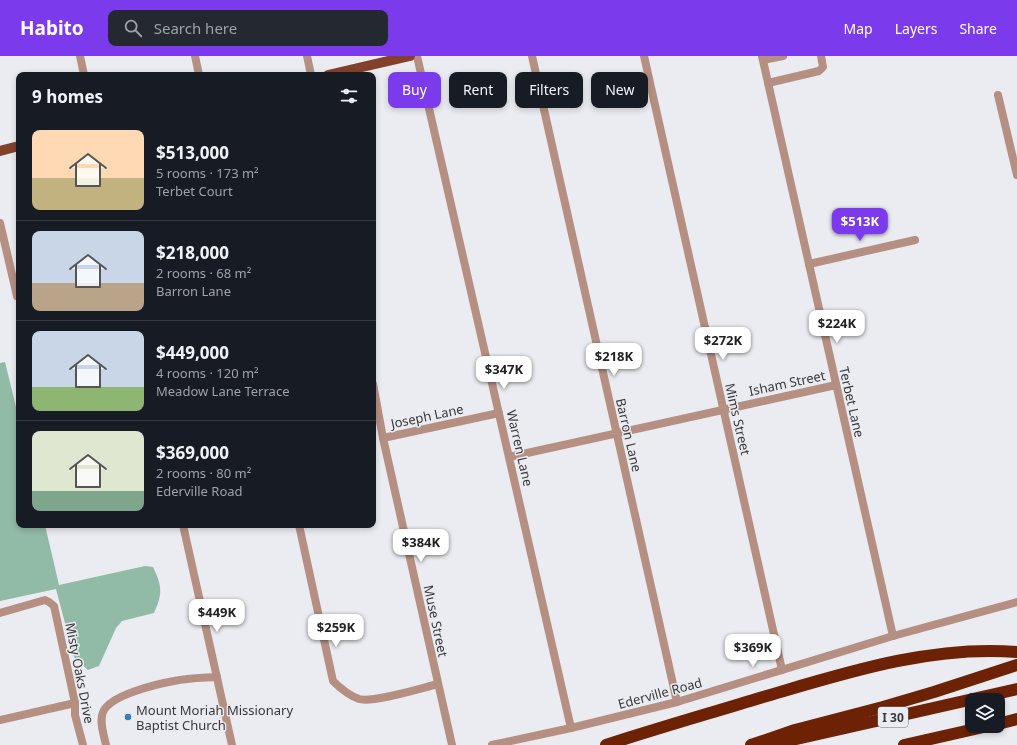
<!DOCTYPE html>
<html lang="en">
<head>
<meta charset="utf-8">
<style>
  :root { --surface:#171b24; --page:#242831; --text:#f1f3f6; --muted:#9ea1a6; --line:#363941; --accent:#7c3aed }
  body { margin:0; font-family:"Noto Sans",sans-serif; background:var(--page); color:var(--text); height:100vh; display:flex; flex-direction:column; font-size:15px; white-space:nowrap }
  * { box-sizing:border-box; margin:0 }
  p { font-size:13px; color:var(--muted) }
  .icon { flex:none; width:22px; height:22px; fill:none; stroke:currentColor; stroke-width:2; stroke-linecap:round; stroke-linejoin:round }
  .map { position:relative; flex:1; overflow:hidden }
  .drawer { position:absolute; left:16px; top:16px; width:360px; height:456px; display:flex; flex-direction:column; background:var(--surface); border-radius:8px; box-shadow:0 2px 6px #0003 }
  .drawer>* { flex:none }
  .banner { position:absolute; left:388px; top:16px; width:380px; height:36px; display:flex; gap:8px }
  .buttons { position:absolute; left:965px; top:637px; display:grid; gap:8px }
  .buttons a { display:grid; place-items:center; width:40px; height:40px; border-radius:8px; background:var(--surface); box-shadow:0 2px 6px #0003; font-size:20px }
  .price { position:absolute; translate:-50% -34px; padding:0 9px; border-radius:8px; background:#fff; color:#222; font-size:13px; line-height:26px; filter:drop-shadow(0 1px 2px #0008) }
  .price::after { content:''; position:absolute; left:50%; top:24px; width:12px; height:9px; margin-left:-6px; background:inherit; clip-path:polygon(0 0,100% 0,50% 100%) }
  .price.on { background:var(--accent); color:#fff }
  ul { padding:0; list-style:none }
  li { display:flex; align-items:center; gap:12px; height:100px; padding:0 16px }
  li+li { border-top:1px solid var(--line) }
  li span { display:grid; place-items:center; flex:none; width:112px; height:80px; border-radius:8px; color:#555 }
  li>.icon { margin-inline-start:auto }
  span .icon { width:48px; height:48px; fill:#fffc; stroke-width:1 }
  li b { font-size:17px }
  h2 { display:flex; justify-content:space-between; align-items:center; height:48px; padding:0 16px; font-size:17px }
  .tag { padding:0 14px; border-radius:8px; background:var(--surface); box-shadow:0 2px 6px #0003; font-size:14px; line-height:36px }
  .tag.on { background:var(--accent); color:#fff }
  header { display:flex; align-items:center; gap:24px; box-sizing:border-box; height:56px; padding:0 20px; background:var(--accent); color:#fff }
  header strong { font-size:19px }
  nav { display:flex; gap:22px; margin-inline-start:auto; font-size:14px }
  .search { width:280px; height:36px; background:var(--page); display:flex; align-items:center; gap:10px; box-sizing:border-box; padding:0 14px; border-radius:8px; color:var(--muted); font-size:15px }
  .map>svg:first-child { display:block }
  .forest { fill:#91bba6 }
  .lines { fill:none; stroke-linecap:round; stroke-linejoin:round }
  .minor { stroke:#b68f83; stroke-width:8 }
  .major { stroke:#83412c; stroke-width:10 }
  .highway { stroke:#6e2205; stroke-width:12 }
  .poi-dot { fill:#3581b4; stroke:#eaecf1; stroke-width:1.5 }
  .labels { text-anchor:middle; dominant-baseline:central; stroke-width:3; stroke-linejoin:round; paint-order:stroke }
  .shield { fill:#eaecf1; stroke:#6e6f72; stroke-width:1 }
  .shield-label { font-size:12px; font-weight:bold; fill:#39393b }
  .street-label { font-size:13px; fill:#39393b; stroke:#eaecf1 }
  .poi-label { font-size:13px; fill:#39393b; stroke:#eaecf1; text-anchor:start }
</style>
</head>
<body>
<header>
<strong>Habito</strong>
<div class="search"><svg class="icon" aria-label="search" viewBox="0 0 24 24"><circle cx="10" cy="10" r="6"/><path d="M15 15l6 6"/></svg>Search here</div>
<nav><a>Map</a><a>Layers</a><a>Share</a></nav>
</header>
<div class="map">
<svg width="1017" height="689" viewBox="0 0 1017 689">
  <rect width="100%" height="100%" fill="#eaecf1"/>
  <path class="forest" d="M5,306L19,363V469H45L59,529L145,510L153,511C162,530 163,537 154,557L122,565L116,572L99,610L88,614L74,601L56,533L0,545V307Z"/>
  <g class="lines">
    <g class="minor">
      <polyline points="80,0 84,19"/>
      <polyline points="195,0 199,19"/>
      <polyline points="307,0 311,19"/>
      <polyline points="417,0 571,672"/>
      <polyline points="532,0 677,646"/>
      <polyline points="644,0 782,614"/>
      <polyline points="762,0 893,580"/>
      <polyline points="763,4 783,0"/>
      <polyline points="768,27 819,15 823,11 821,0"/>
      <polyline points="998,39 1017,119"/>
      <polyline points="0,167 17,240"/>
      <polyline points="809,208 915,184"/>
      <polyline points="373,328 383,382 452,689"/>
      <polyline points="383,382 499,357"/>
      <polyline points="509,401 836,329"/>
      <polyline points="183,469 232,689"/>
      <path d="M299,469L333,625C341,633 348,639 359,643C373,647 421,632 438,628"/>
      <polyline points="0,557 45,544 49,546 54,550 75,647 75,659 83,689"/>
      <polyline points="0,664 75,647"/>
      <path d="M106,689C104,680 99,665 103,656C110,639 157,628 174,625C188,622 202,622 217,621"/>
      <polyline points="492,689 571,672 677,646 893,580 1017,546"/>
    </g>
    <g class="major">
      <polyline points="328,19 410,0"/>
      <polyline points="0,95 19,90"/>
    </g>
    <g class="highway">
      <polyline points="998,668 1017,663"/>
      <polyline points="774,688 1017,633"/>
      <path d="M606,689C658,672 711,657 763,641C845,617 930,589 1017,596"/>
      <polyline points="751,689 795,674 883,651 934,636 1017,609"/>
      <polyline points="904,689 988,670"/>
    </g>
  </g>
  <circle class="poi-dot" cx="128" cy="661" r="4"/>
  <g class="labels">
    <rect class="shield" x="878" y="651" width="30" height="20" rx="3"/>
    <g class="shield-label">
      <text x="893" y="661">I 30</text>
    </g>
    <g class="street-label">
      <text transform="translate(787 327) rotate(-12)">Isham Street</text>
      <text transform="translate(852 346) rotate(77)">Terbet Lane</text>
      <text transform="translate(427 360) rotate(-12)">Joseph Lane</text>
      <text transform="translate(738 363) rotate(77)">Mims Street</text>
      <text transform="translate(629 379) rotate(77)">Barron Lane</text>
      <text transform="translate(520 392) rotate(77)">Warren Lane</text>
      <text transform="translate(436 565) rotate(78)">Muse Street</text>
      <text transform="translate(80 617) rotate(79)">Misty Oaks Drive</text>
      <text transform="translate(660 637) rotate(-15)">Ederville Road</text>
    </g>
    <g class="poi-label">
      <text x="136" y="654">Mount Moriah Missionary<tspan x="136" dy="15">Baptist Church</tspan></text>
    </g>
  </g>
</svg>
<div class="buttons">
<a><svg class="icon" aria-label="layers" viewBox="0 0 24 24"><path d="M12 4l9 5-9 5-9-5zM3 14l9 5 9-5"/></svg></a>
</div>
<b class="price on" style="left:860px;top:186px">$513K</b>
<b class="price" style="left:837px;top:288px">$224K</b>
<b class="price" style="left:723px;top:305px">$272K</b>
<b class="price" style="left:614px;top:321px">$218K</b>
<b class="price" style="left:504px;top:334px">$347K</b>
<b class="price" style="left:421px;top:507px">$384K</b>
<b class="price" style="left:217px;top:577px">$449K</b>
<b class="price" style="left:336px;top:592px">$259K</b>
<b class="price" style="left:753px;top:612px">$369K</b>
<div class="banner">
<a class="tag on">Buy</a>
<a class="tag">Rent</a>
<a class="tag">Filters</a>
<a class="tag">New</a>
</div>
<section class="drawer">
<h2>9 homes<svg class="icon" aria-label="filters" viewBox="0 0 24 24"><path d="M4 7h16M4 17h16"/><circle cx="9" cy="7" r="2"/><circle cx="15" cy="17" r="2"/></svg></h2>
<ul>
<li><span style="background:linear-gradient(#ffd9b3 60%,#c2b280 0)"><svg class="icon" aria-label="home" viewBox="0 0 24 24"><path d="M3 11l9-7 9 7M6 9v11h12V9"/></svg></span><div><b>$513,000</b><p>5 rooms · 173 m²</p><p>Terbet Court</p></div></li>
<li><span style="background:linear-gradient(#c9d6e8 65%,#b9a48a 0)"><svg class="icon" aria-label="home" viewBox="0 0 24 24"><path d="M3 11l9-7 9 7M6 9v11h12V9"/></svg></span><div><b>$218,000</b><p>2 rooms · 68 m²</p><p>Barron Lane</p></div></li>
<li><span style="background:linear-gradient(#c9d6e8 70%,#8fb573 0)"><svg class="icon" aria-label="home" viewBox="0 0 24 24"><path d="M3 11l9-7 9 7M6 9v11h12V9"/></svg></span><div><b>$449,000</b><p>4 rooms · 120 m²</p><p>Meadow Lane Terrace</p></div></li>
<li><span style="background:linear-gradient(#dfe7d0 75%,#7fa58c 0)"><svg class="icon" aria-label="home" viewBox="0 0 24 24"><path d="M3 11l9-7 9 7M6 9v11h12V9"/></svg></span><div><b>$369,000</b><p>2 rooms · 80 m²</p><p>Ederville Road</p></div></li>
</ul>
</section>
</div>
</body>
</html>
